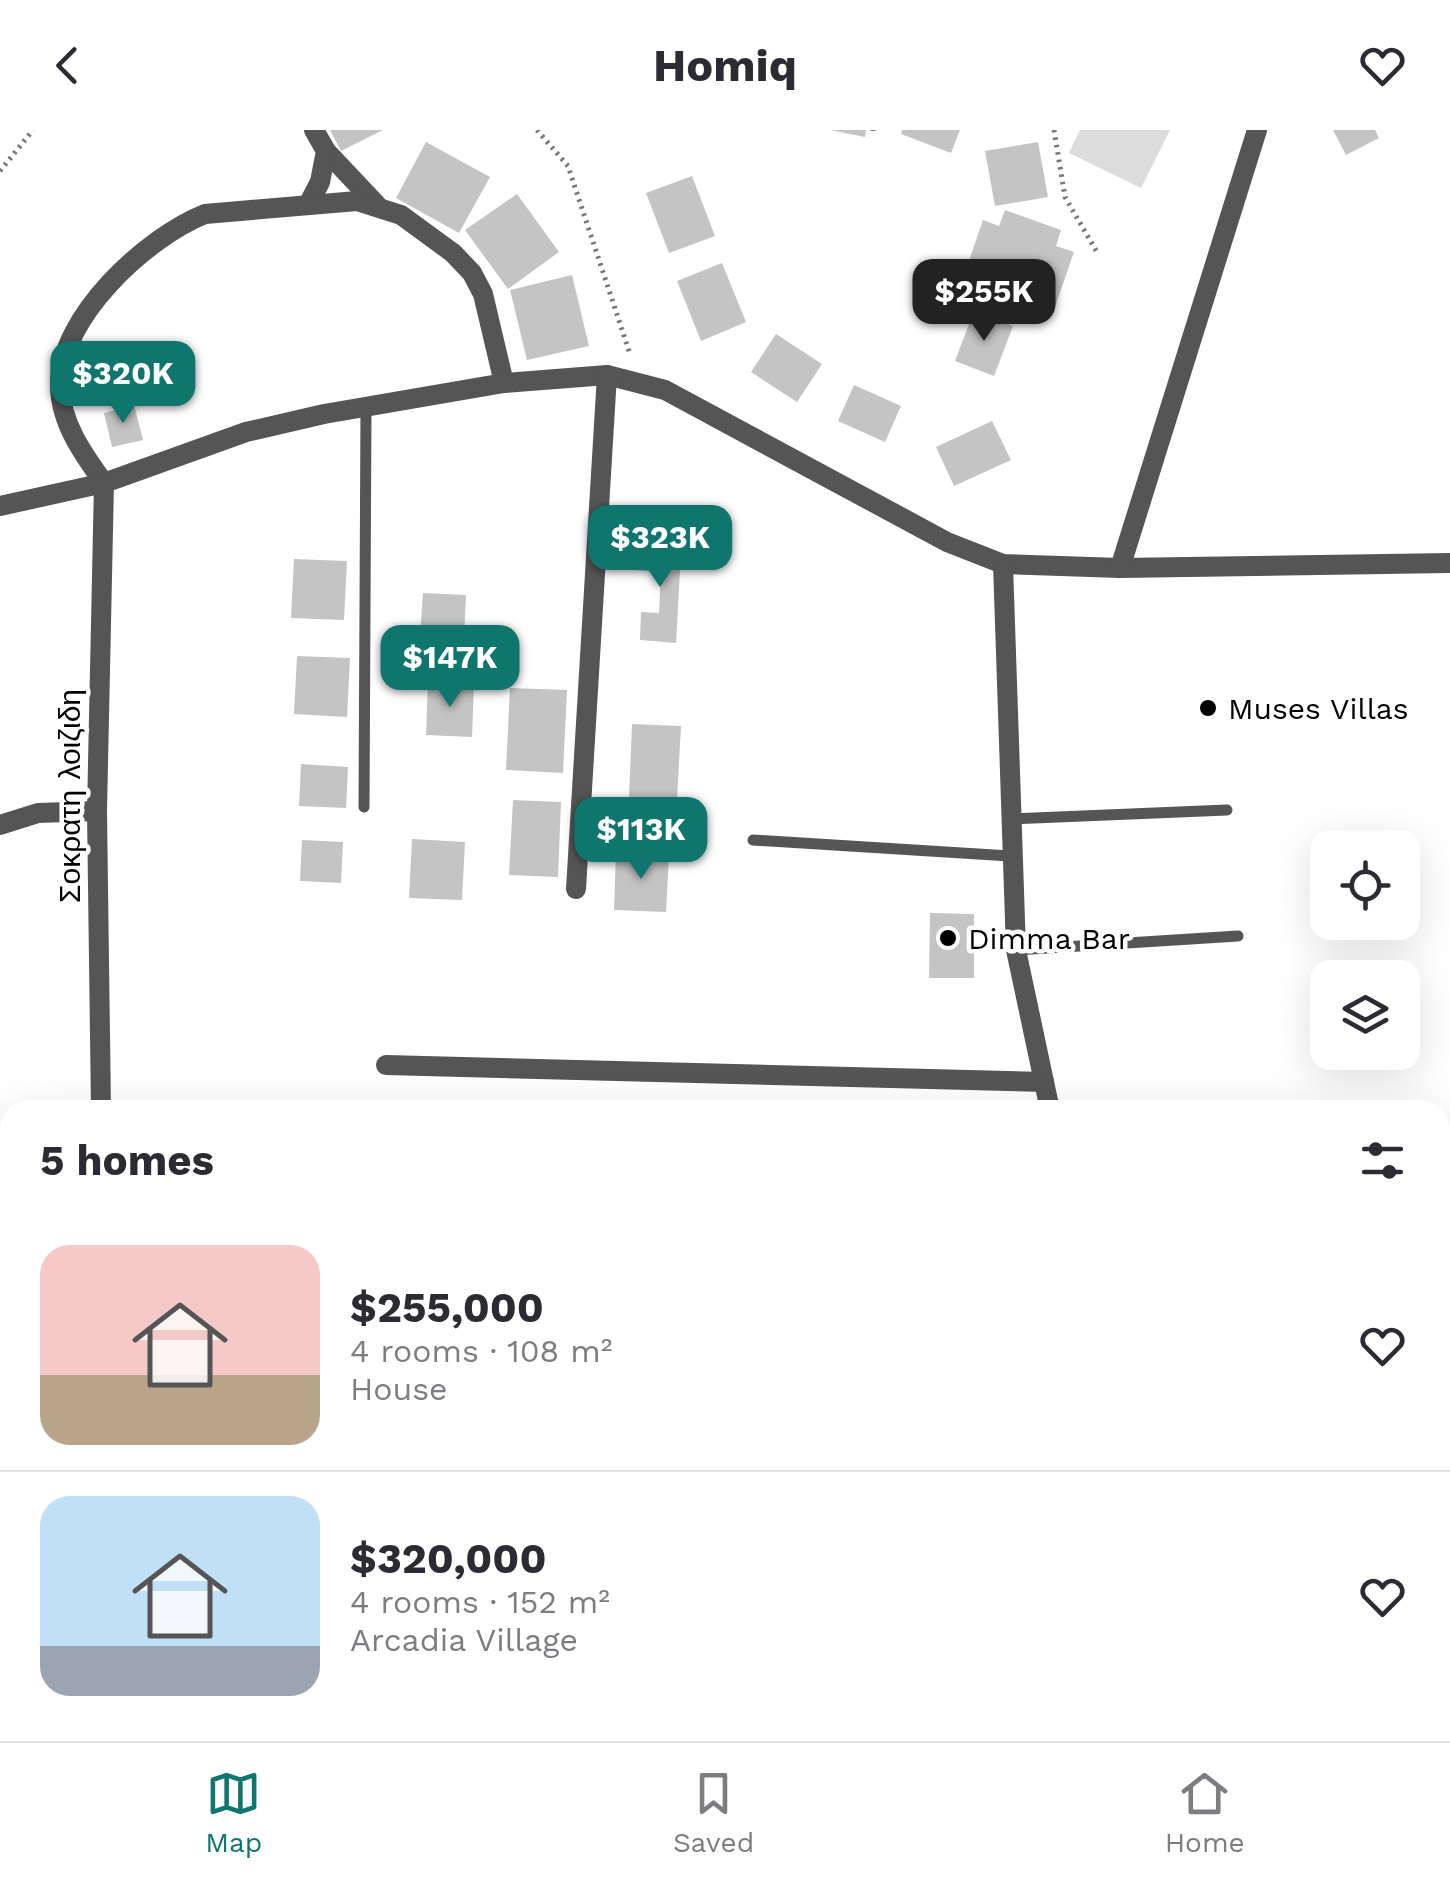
<!DOCTYPE html>
<html lang="en">
<head>
<meta charset="utf-8">
<style>
  :root { --surface:#fff; --page:#f2f2f3; --text:#2b2b33; --muted:#7c7c81; --line:#e1e1e2; --accent:#0f766e }
  body { margin:0; font-family:"Work Sans",sans-serif; background:var(--page); color:var(--text); height:100vh; display:flex; flex-direction:column; font-size:38px; white-space:nowrap }
  * { box-sizing:border-box; margin:0 }
  p { font-size:32px; color:var(--muted) }
  .icon { flex:none; width:55px; height:55px; fill:none; stroke:currentColor; stroke-width:2; stroke-linecap:round; stroke-linejoin:round }
  .map { position:relative; flex:1; overflow:hidden }
  .details { position:absolute; left:0px; top:970px; width:1450px; height:642px; display:flex; flex-direction:column; background:var(--surface); border-radius:30px 30px 0 0; box-shadow:0 10px 40px #0002 }
  .details>* { flex:none }
  .fabs { position:absolute; left:1310px; top:700px; display:grid; gap:20px }
  .fabs a { display:grid; place-items:center; width:110px; height:110px; border-radius:20px; background:var(--surface); box-shadow:0 10px 40px #0002; font-size:50px }
  .price { position:absolute; translate:-50% -85px; padding:0 22px; border-radius:20px; background:var(--accent); color:#fff; font-size:32px; line-height:65px; filter:drop-shadow(0 2px 5px #0008) }
  .price::after { content:''; position:absolute; left:50%; top:60px; width:30px; height:22px; margin-left:-15px; background:inherit; clip-path:polygon(0 0,100% 0,50% 100%) }
  .price.active { background:#222; color:#fff }
  ul { padding:0; list-style:none }
  li { display:flex; align-items:center; gap:30px; height:250px; padding:0 40px }
  li+li { border-top:2px solid var(--line) }
  li span { display:grid; place-items:center; flex:none; width:280px; height:200px; border-radius:30px; color:#555 }
  li>.icon { margin-inline-start:auto }
  span .icon { width:120px; height:120px; fill:#fffc; stroke-width:1 }
  li b { font-size:42px }
  h2 { display:flex; justify-content:space-between; align-items:center; height:120px; padding:0 40px; font-size:42px }
  header { display:flex; justify-content:space-between; align-items:center; height:130px; padding:0 40px; background:var(--surface); font-size:45px; font-weight:700 }
  .tabs { display:flex; justify-content:space-around; align-items:center; height:140px; border-top:2px solid var(--line); background:var(--surface); font-size:28px; color:var(--muted) }
  .tabs a { display:grid; justify-items:center; gap:5px }
  .tabs .active { color:var(--accent) }
  .map>svg:first-child { display:block }
  .green { fill:#dcdcdc }
  .building { fill:#c4c4c4 }
  .lines { fill:none; stroke-linecap:round; stroke-linejoin:round }
  .path { stroke:#777; stroke-width:5; stroke-dasharray:2.5 5; stroke-linecap:butt }
  .lane { stroke:#555; stroke-width:11 }
  .street { stroke:#555; stroke-width:20 }
  .poi-dot { fill:#000; stroke:#fff; stroke-width:4 }
  .labels { text-anchor:middle; dominant-baseline:central; stroke-width:9; stroke-linejoin:round; paint-order:stroke }
  .poi-label { font-size:30px; fill:#000; stroke:#fff; text-anchor:start }
  .street-label { font-size:30px; fill:#000; stroke:#fff }
</style>
</head>
<body>
<header><svg class="icon" aria-label="back" viewBox="0 0 24 24"><path d="M15 5l-7 7 7 7"/></svg>Homiq<svg class="icon" aria-label="heart" viewBox="0 0 24 24"><path d="M12 20l-8-8c-3-5 5-10 8-4 3-6 11-1 8 4z"/></svg></header>
<div class="map">
<svg width="1450" height="1611" viewBox="0 0 1450 1611">
  <rect width="100%" height="100%" fill="#fff"/>
  <polygon class="green" points="1080,0 1170,0 1141,58 1069,23"/>
  <g class="building">
    <polygon points="330,0 383,0 341,21"/>
    <polygon points="830,0 866,0 865,7"/>
    <polygon points="902,0 960,0 951,23 901,4"/>
    <polygon points="1333,0 1375,0 1379,8 1346,25"/>
    <polygon points="426,12 490,47 459,103 396,68"/>
    <polygon points="1038,12 1048,67 995,76 985,21"/>
    <polygon points="692,46 715,106 669,123 646,63"/>
    <polygon points="517,64 559,122 508,159 465,100"/>
    <polygon points="1005,80 1061,100 1056,116 1074,122 1055,177 964,145 983,90 999,96"/>
    <polygon points="722,133 746,192 701,211 677,151"/>
    <polygon points="572,145 589,216 527,230 510,160"/>
    <polygon points="974,181 1013,196 994,246 955,231"/>
    <polygon points="776,204 822,234 797,272 751,242"/>
    <polygon points="854,255 901,276 885,312 838,291"/>
    <polygon points="134,275 143,310 112,317 104,283"/>
    <polygon points="992,291 1011,330 954,356 936,317"/>
    <polygon points="635,407 658,409 658,421 681,423 676,513 640,510 641,482 659,483 661,442 633,440"/>
    <polygon points="294,429 347,431 344,490 291,488"/>
    <polygon points="423,463 466,465 464,508 420,506"/>
    <polygon points="297,526 350,528 347,587 294,584"/>
    <polygon points="428,553 474,555 472,607 426,605"/>
    <polygon points="510,558 567,560 563,643 506,640"/>
    <polygon points="632,594 681,596 677,670 629,668"/>
    <polygon points="301,634 348,637 346,678 299,676"/>
    <polygon points="513,670 561,672 558,747 509,745"/>
    <polygon points="412,709 465,712 462,770 409,768"/>
    <polygon points="302,710 343,712 341,753 300,751"/>
    <polygon points="616,721 669,724 666,782 614,780"/>
    <polygon points="930,783 974,784 974,848 929,848"/>
    <polygon points="120,1602 165,1602 172,1604 171,1611 119,1611"/>
  </g>
  <g class="lines">
    <g class="path">
      <polyline points="537,0 568,36 630,224"/>
      <polyline points="1054,0 1065,67 1098,124"/>
      <polyline points="873,1 873,0"/>
      <polyline points="0,41 33,0"/>
    </g>
    <g class="lane">
      <polyline points="364,677 366,276"/>
      <polyline points="1009,689 1227,680"/>
      <polyline points="753,710 1010,726"/>
      <polyline points="1016,820 1238,806"/>
      <polyline points="907,1611 920,1602"/>
    </g>
    <g class="street">
      <polyline points="326,21 377,75"/>
      <polyline points="308,75 320,52 326,21 314,0"/>
      <path d="M104,353C83,324 60,292 60,255C59,187 147,107 205,84L357,71L401,85L453,123L472,143L483,164L504,253"/>
      <polyline points="0,376 104,353 246,302 324,284 504,253 607,245 665,260 947,412 1003,434 1120,438 1450,433"/>
      <polyline points="1003,434 1016,820 1050,980"/>
      <polyline points="1120,438 1257,0"/>
      <polyline points="0,695 38,683 97,681"/>
      <polyline points="576,759 607,245"/>
      <polyline points="386,935 1044,952"/>
      <polyline points="101,980 97,681 104,353"/>
      <polyline points="0,1256 10,1261"/>
      <polyline points="221,1602 240,1611"/>
    </g>
  </g>
  <g class="poi-dot">
    <circle cx="1208" cy="578" r="10"/>
    <circle cx="948" cy="808" r="10"/>
  </g>
  <g class="labels">
    <g class="poi-label">
      <text x="1228" y="578">Muses Villas</text>
      <text x="968" y="808">Dimma Bar</text>
    </g>
    <g class="street-label">
      <text transform="translate(69 666) rotate(-90)">Σοκρατη λοιζιδη</text>
    </g>
  </g>
</svg>
<div class="fabs">
<a><svg class="icon" aria-label="locate" viewBox="0 0 24 24"><circle cx="12" cy="12" r="6"/><path d="M12 2v4M12 18v4M2 12h4M18 12h4"/></svg></a>
<a><svg class="icon" aria-label="layers" viewBox="0 0 24 24"><path d="M12 4l9 5-9 5-9-5zM3 14l9 5 9-5"/></svg></a>
</div>
<b class="price active" style="left:984px;top:214px">$255K</b>
<b class="price" style="left:123px;top:296px">$320K</b>
<b class="price" style="left:660px;top:460px">$323K</b>
<b class="price" style="left:450px;top:580px">$147K</b>
<b class="price" style="left:641px;top:752px">$113K</b>
<section class="details">
<h2>5 homes<svg class="icon" aria-label="filters" viewBox="0 0 24 24"><path d="M4 7h16M4 17h16"/><circle cx="9" cy="7" r="2"/><circle cx="15" cy="17" r="2"/></svg></h2>
<ul>
<li><span style="background:linear-gradient(#f6c9c9 65%,#b9a48a 0)"><svg class="icon" aria-label="home" viewBox="0 0 24 24"><path d="M3 11l9-7 9 7M6 9v11h12V9"/></svg></span><div><b>$255,000</b><p>4 rooms · 108 m²</p><p>House</p></div><svg class="icon" aria-label="heart" viewBox="0 0 24 24"><path d="M12 20l-8-8c-3-5 5-10 8-4 3-6 11-1 8 4z"/></svg></li>
<li><span style="background:linear-gradient(#bfe0f5 75%,#9aa5b1 0)"><svg class="icon" aria-label="home" viewBox="0 0 24 24"><path d="M3 11l9-7 9 7M6 9v11h12V9"/></svg></span><div><b>$320,000</b><p>4 rooms · 152 m²</p><p>Arcadia Village</p></div><svg class="icon" aria-label="heart" viewBox="0 0 24 24"><path d="M12 20l-8-8c-3-5 5-10 8-4 3-6 11-1 8 4z"/></svg></li>
</ul>
</section>
</div>
<nav class="tabs">
<a class="active"><svg class="icon" aria-label="map" viewBox="0 0 24 24"><path d="M3 6l6-2 6 2 6-2v14l-6 2-6-2-6 2zM9 4v14M15 6v14"/></svg>Map</a>
<a><svg class="icon" aria-label="saved" viewBox="0 0 24 24"><path d="M7 4h10v16l-5-4-5 4z"/></svg>Saved</a>
<a><svg class="icon" aria-label="home" viewBox="0 0 24 24"><path d="M3 11l9-7 9 7M6 9v11h12V9"/></svg>Home</a>
</nav>
</body>
</html>
